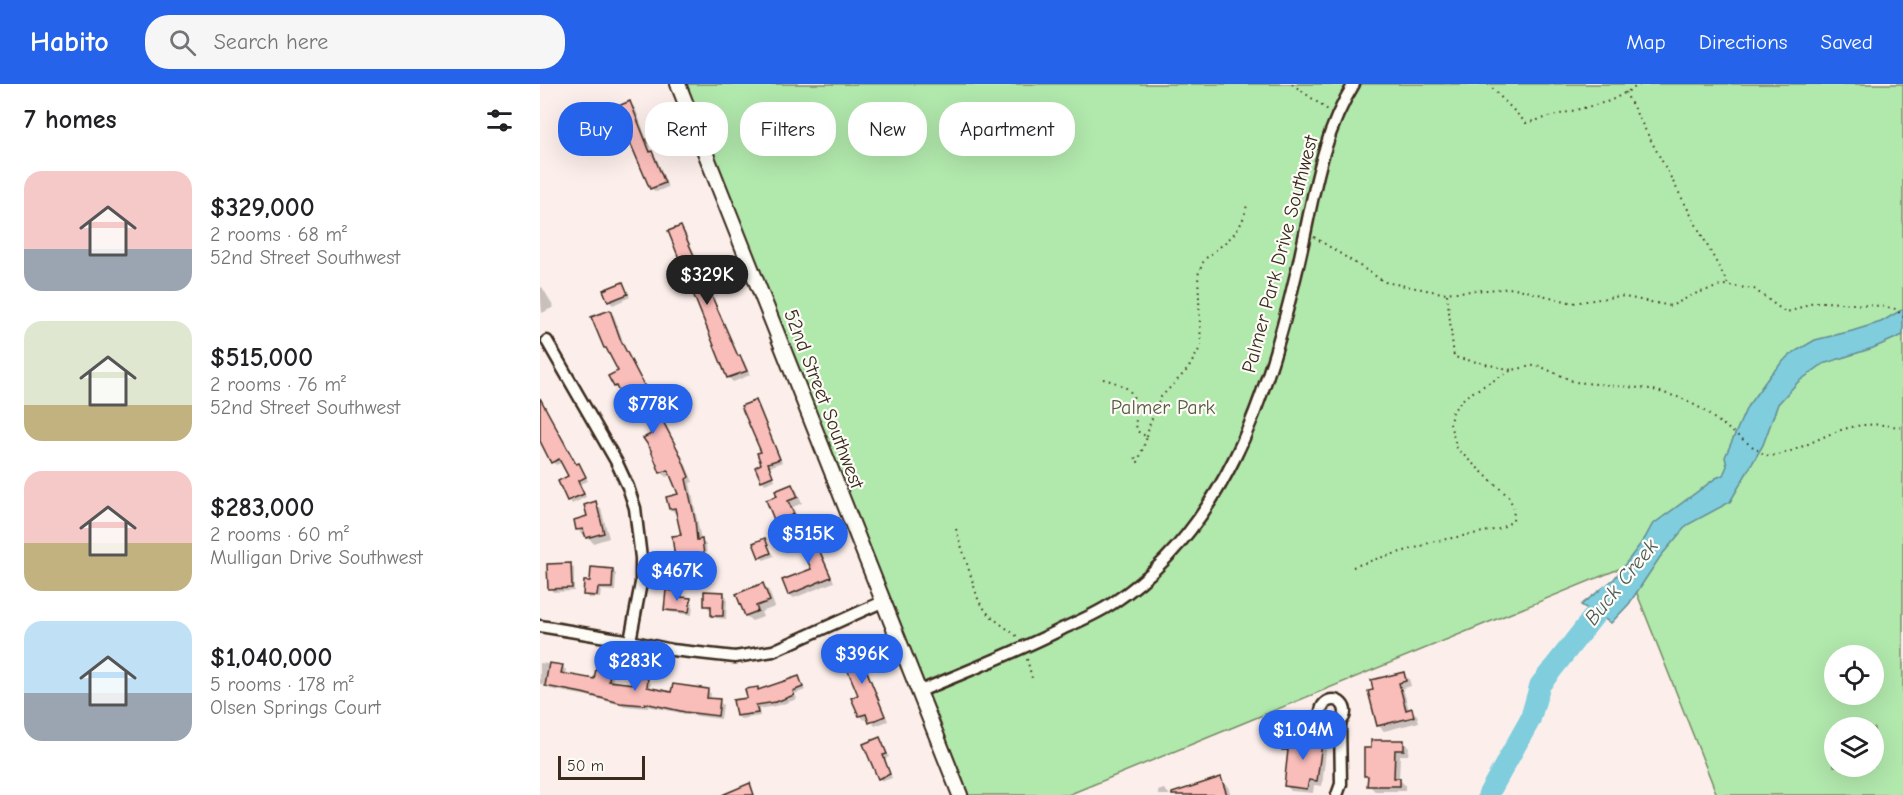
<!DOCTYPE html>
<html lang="en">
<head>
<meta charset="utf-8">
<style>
  :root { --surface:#fff; --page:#f6f6f6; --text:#202124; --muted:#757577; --accent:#2563eb }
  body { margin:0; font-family:"Comic Neue",sans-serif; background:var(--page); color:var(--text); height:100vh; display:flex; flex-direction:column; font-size:22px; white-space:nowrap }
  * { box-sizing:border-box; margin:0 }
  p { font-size:20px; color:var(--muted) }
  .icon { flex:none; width:33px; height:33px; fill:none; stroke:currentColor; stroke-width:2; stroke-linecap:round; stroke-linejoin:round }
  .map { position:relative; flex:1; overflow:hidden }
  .side { display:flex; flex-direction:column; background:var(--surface); width:540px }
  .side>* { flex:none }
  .hud { position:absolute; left:18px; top:18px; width:570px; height:54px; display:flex; gap:12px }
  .buttons { position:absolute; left:1284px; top:561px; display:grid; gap:12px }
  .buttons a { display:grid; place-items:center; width:60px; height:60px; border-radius:50%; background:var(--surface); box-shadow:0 6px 24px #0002; font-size:30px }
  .scale { position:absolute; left:18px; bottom:15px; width:87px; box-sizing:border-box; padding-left:6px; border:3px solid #3b2a1e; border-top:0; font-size:16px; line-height:21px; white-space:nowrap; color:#3b2a1e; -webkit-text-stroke:4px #fdfcf7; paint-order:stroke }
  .price { position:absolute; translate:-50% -51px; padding:0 14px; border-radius:21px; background:var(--accent); color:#fff; font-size:20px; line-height:39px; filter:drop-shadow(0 2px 3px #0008) }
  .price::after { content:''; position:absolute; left:50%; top:36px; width:18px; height:14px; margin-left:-9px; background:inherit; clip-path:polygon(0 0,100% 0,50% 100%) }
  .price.on { background:#222; color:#fff }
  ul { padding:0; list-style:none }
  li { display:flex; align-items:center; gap:18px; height:150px; padding:0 24px }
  li span { display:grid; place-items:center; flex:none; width:168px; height:120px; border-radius:18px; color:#555 }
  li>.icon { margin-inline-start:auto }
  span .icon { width:72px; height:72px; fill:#fffc; stroke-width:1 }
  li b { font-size:26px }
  h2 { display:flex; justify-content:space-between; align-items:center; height:72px; padding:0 24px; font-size:26px }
  .chip { padding:0 21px; border-radius:24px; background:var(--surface); box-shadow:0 6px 24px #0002; font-size:21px; line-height:54px }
  .chip.on { background:var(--accent); color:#fff }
  header { display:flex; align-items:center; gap:36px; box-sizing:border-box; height:84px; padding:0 30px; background:var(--accent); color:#fff }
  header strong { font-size:28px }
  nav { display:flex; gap:33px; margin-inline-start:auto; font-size:21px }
  .search { width:420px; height:54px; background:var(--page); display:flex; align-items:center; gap:15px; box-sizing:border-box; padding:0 21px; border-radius:24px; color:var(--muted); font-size:22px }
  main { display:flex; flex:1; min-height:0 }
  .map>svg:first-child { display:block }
  .green { fill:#b1e8ac; stroke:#768965; stroke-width:1.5; fill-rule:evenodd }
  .water { fill:#7fcddd; stroke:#648c91; stroke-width:1.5 }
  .shadow { fill:#0003 }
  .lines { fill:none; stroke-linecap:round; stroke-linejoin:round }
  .river { stroke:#7fcddd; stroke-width:21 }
  .building { fill:#f9bdba; stroke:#3b2a1e; stroke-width:1.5 }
  .minor-casing { stroke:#3b2a1e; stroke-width:15 }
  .tertiary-casing { stroke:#3b2a1e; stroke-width:18 }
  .path { stroke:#3b2a1e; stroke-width:2; stroke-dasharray:1.5 4.5; stroke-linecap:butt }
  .minor { stroke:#fdfcf7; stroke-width:10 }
  .tertiary { stroke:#fdfcf7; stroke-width:14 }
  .labels { text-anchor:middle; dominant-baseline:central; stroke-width:4.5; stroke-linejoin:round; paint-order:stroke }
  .street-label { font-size:20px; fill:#3b2a1e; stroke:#fdfcf7 }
  .park-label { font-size:20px; fill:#585a42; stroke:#fdfcf7 }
  .water-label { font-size:21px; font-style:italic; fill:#4f5b57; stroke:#fdfcf7 }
</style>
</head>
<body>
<header>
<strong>Habito</strong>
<div class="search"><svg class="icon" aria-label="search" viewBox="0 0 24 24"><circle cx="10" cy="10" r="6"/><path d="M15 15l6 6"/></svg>Search here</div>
<nav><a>Map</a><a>Directions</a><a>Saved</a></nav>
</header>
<main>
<section class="side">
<h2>7 homes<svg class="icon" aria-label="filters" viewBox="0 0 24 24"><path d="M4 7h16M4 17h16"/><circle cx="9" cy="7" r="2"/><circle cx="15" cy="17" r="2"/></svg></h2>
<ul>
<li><span style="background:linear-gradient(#f6c9c9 65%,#9aa5b1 0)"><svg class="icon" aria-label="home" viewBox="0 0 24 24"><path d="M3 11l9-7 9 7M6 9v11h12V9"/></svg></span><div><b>$329,000</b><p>2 rooms · 68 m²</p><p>52nd Street Southwest</p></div></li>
<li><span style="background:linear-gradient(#dfe7d0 70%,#c2b280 0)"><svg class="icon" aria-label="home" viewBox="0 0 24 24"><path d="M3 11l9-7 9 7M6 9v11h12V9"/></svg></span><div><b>$515,000</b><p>2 rooms · 76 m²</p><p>52nd Street Southwest</p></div></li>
<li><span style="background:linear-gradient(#f6c9c9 60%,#c2b280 0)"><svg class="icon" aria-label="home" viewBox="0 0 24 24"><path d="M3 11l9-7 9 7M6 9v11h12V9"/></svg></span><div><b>$283,000</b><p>2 rooms · 60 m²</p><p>Mulligan Drive Southwest</p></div></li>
<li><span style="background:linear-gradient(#bfe0f5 60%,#9aa5b1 0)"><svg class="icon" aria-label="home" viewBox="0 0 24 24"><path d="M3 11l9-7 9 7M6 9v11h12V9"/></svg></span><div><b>$1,040,000</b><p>5 rooms · 178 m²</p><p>Olsen Springs Court</p></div></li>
</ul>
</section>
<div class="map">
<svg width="1363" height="711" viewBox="0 0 1363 711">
  <rect width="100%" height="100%" fill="#fcefeb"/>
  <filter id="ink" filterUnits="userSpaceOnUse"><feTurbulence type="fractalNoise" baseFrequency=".0167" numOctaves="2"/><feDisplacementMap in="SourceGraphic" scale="12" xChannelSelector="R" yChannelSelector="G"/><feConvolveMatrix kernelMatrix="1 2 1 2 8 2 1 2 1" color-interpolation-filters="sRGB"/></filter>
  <g filter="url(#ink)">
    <path class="green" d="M146,0H1363V711H1177L1086,482L528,711H429ZM1294,572H1334V610H1294ZM1294,644H1334V682H1294Z"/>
    <polygon class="water" points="1363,225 1363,251 1333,264 1283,280 1258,298 1238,320 1223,361 1190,418 1147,441 1120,473 1089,520 1071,539 1041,521 1074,495 1105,454 1112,441 1176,394 1183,391 1187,382 1185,373 1207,323 1231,290 1249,271 1275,256 1312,247 1341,238"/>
    <g class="shadow">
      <polygon points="90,19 95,24 112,69 116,73 128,103 116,108 111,104 86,47 80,49 75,45"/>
      <polygon points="141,144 145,148 199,273 204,277 210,291 193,298 189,294 130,148"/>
      <polygon points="83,199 90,213 73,221 69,217"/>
      <polygon points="2,203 14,223 2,229 0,204"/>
      <polygon points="70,227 74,232 85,263 143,374 153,398 150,399 161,456 166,461 167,475 141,478 136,473 143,452 138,428 135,429 131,425 140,411 131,391 126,393 121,388 113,350 107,336 98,324 92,327 87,323 75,302 80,287 70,269 65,264"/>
      <polygon points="0,313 37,381 42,384 48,397 40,400 46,413 32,420 20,398 30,393 23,378 16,381 13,378 0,352"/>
      <polygon points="216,318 219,321 242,378 230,383 235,396 225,400 222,396 223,369"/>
      <polygon points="252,401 257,407 262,419 253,423 258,436 242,443 236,437 239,413"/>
      <polygon points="56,419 61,425 69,454 53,459 46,450 43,451 38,446 49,433"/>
      <polygon points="269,445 274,450 294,498 254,514 249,510 273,485"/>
      <polygon points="225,456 234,472 224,476 220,473"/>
      <polygon points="30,481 34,484 34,507 13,508 10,504"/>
      <polygon points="72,486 76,490 75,507 61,506 60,514 48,514 45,510"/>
      <polygon points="223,501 229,507 235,523 221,528 223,533 212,537 206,532"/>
      <polygon points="141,509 144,515 150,516 153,519 152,531 129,528 125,525"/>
      <polygon points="183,509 187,513 186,535 176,534 173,531 173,525 169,525 166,521"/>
      <polygon points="315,560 319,565 348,637 335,642 329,634 325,636 320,632"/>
      <polygon points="0,579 22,582 26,586 25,591 56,597 70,589 73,593 72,599 95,602 107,595 111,599 110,605 133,610 167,606 171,610 170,616 179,617 183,621 181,635 150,631 108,622 108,624 85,622 47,612 10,605 6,601 0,600"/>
      <polygon points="863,590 869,595 871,602 863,604 869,626 871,626 877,631 879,638 844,647 838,641"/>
      <polygon points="258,593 265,606 255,610 257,615 240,621 219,625 220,632 201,635 197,632 217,604 220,607"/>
      <polygon points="782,654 787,659 782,702 774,701 773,709 751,707 746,701 749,670 744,665"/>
      <polygon points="340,655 343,658 349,673 345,675 352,694 343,697 339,694"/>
      <polygon points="863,658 869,663 868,671 860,671 859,695 865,701 865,707 835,707 829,701 829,695 825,692"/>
      <polygon points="681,695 688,703 691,711 619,711 618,707 624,705 630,711"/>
    </g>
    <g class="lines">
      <polyline class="river" points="948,711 990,636 1000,601 1072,509"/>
    </g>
    <g class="building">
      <polygon points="90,17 110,68 112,67 125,99 110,105 83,42 74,46 70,37 80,33 76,23"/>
      <polygon points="141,142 198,272 200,271 207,287 187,294 128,147"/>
      <polygon points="83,198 88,210 68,218 63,206"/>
      <polygon points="70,226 81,257 139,368 149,393 146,395 155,436 157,456 162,455 164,471 135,474 132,452 141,451 135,424 129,425 126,413 138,410 128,386 120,389 110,364 103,354 111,350 103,331 101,332 94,319 86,323 76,302 74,303 68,292 78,287 66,264 64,264 51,233"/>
      <polygon points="0,314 36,380 39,379 46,393 38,397 44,410 27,417 18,397 28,392 19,375 11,379 0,357"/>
      <polygon points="216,316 240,375 228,379 233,392 221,397 215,383 221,380 217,369 221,368 201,322"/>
      <polygon points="252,400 258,413 248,417 254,430 235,438 226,416 237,412 235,407"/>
      <polygon points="56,417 64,449 46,454 43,445 36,446 34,436 47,432 44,421"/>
      <polygon points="269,443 291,493 248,511 242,496 271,485 256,448"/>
      <polygon points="225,454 231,469 219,474 213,459"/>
      <polygon points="31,479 32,504 8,505 7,480"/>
      <polygon points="51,483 73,485 72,504 58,504 57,512 43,511 44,497 50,497"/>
      <polygon points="223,499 230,517 216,522 218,527 205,532 196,510"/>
      <polygon points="126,506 142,508 141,513 151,514 149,528 124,526"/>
      <polygon points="164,507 184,508 183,532 171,532 171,522 164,522"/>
      <polygon points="315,558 345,632 329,639 326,630 319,632 311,614 318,611 299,565"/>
      <polygon points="9,579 23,581 21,589 54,595 56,585 70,588 69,597 94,600 95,592 108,594 107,603 131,608 133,600 168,605 167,614 180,615 178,632 145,628 105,619 104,621 80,619 42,609 5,602"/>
      <polygon points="864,588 866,597 859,599 866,626 872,624 874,633 837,642 828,607 833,606 831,596"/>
      <polygon points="259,592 263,603 253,607 254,611 236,618 216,621 218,629 196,632 193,616 207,614 205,605 218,603 218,606"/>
      <polygon points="765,650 783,652 777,697 769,696 767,705 744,702 748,666 742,666 744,655 764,658"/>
      <polygon points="340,653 347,670 343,671 350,690 338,695 323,660"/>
      <polygon points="831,656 864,656 864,666 855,666 854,694 860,694 860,702 827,702 828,692 824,692 824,664 831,664"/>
      <polygon points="681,693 687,711 632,711 632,709"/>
      <polygon points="210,699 214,711 182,711"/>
    </g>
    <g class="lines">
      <defs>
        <g id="minor">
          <polyline points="7,257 76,377 88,403 95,424 101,474 101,499 90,557"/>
          <polyline points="0,542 90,557 132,566 195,573 233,567 342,518"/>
          <path d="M378,608C427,587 477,568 524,544C540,537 558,529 573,519C683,446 727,314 756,190C772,126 778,57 814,0"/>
          <circle cx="793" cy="628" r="12"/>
          <polyline points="797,711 801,700 800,637"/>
        </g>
        <polyline id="tertiary" points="138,0 420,711"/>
      </defs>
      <use href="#minor" class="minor-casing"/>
      <use href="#tertiary" class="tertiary-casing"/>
      <g class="path">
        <polyline points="752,0 788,26"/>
        <polyline points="948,0 986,39 1070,17 1101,0"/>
        <polyline points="1085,8 1189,202"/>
        <polyline points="774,153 845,198 902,209 975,204 1033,219 1080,212 1131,222 1157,209 1184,201 1214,205 1245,228 1252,227 1273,218 1286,218 1340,222 1356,225 1363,233"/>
        <polyline points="907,210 914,273 972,286"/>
        <path d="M563,295C603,305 592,315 597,347L607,353L598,378L595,376L596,373L600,372"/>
        <path d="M607,353L609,342L620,314L648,285L661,262L658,191L664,176C685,157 702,151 707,120"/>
        <polyline points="416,445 439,518 450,532 478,553"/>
        <path d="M813,483L839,474L879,463L891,458L959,445L973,437L974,425L969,413L917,365L910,340L912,328L926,312L972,286L997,281L1035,298L1110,305L1141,314L1160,324L1224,371C1241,376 1280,353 1298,347C1320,339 1341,339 1363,344"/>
        <polyline points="487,575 493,598"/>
      </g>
      <use href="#minor" class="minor"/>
      <use href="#tertiary" class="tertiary"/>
    </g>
  </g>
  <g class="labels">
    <g class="street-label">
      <text transform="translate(740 170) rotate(-75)">Palmer Park Drive Southwest</text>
      <text transform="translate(284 315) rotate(69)">52nd Street Southwest</text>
    </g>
    <g class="park-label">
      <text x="623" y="323">Palmer Park</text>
    </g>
    <g class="water-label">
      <text transform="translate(1081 498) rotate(-51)">Buck Creek</text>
    </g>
  </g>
</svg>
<div class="buttons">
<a><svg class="icon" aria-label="locate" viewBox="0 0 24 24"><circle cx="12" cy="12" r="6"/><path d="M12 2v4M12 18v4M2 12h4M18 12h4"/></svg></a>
<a><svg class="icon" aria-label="layers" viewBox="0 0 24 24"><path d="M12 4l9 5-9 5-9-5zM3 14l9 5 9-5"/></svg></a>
</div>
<div class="scale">50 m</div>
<b class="price on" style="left:167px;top:222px">$329K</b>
<b class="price" style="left:113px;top:351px">$778K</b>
<b class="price" style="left:268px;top:481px">$515K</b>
<b class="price" style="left:137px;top:518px">$467K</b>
<b class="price" style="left:322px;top:601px">$396K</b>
<b class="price" style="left:95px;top:608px">$283K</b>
<b class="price" style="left:763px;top:677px">$1.04M</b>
<div class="hud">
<a class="chip on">Buy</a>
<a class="chip">Rent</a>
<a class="chip">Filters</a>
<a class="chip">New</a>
<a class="chip">Apartment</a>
</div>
</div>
</main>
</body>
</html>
